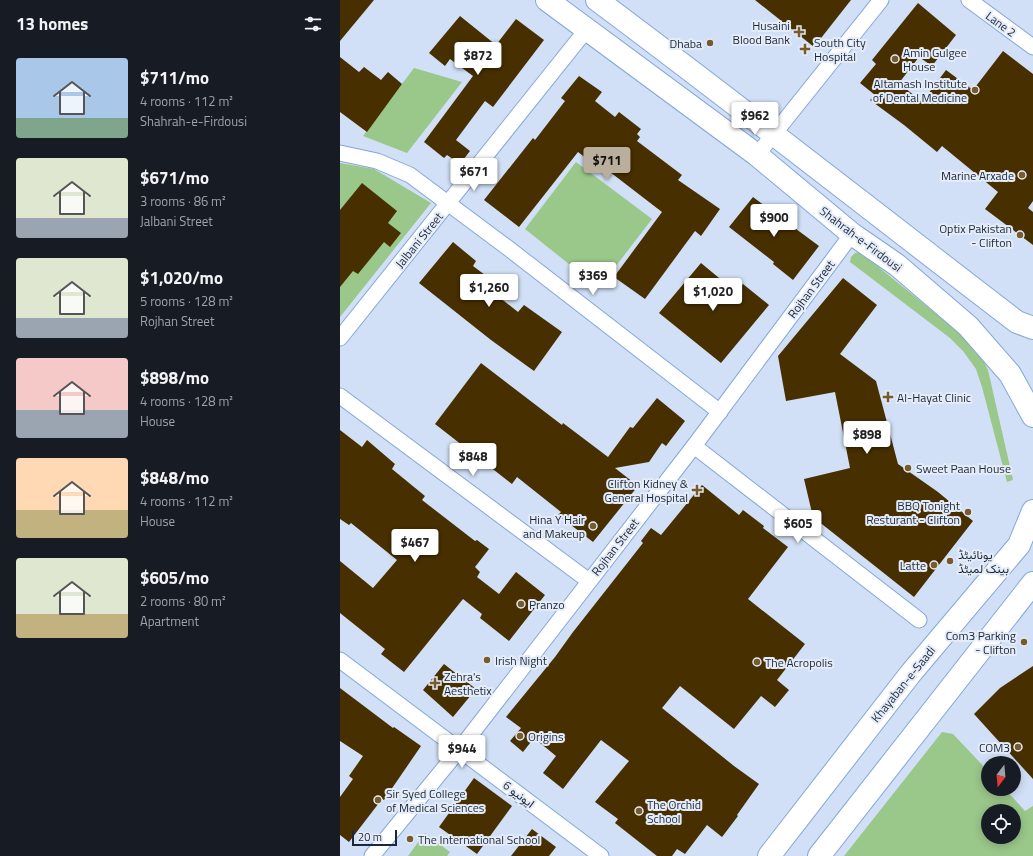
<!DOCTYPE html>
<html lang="en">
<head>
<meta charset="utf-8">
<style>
  :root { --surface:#171b24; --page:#20242c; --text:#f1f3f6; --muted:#9ea1a6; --accent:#baaf9c }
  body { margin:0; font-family:"Titillium Web",Vazirmatn,sans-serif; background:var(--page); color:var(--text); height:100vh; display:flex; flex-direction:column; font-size:15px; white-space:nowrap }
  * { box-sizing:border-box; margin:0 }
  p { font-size:13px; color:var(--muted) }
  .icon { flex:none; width:22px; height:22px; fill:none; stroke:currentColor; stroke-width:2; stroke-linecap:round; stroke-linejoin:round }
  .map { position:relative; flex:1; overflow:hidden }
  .sheet { display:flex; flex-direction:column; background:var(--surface); width:340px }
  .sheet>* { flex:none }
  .needle { width:26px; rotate:196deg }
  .fabs { position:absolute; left:641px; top:756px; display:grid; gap:8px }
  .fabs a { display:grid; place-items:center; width:40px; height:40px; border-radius:50%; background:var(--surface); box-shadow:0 2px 10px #0003; font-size:20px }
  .scale { position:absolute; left:12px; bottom:10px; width:45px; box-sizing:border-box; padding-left:4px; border:2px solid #1a283c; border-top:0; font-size:11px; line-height:14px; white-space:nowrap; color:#1a283c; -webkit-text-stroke:3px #e5ecf7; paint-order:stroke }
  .price { position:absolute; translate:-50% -34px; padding:0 9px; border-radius:4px; background:#fff; color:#222; font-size:13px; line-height:26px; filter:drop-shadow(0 1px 2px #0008) }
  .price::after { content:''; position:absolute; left:50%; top:24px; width:12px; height:9px; margin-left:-6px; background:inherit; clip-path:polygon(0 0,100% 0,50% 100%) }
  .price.active { background:var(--accent); color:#111 }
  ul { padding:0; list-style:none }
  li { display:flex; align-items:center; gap:12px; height:100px; padding:0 16px }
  li span { display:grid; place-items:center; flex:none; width:112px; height:80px; border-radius:4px; color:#555 }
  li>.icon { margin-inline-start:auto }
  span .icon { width:48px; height:48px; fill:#fffc; stroke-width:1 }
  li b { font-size:17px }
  h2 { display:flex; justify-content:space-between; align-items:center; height:48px; padding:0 16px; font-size:17px }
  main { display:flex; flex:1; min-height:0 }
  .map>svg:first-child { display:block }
  .green { fill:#9ac78a; fill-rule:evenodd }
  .building { fill:#472f00 }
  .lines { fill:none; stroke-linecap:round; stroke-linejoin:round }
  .minor-casing { stroke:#83a7da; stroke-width:17 }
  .primary-casing { stroke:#83a7da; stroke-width:24 }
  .minor { stroke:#fff; stroke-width:15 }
  .primary { stroke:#fff; stroke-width:22 }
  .poi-dot { fill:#775b2e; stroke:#e5ecf7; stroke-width:1.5 }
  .labels { text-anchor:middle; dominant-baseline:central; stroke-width:4; stroke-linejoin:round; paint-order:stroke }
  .street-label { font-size:12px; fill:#1a283c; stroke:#e5ecf7 }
  .poi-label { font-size:12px; fill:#1a283c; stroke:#e5ecf7; text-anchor:start }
</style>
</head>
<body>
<main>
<section class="sheet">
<h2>13 homes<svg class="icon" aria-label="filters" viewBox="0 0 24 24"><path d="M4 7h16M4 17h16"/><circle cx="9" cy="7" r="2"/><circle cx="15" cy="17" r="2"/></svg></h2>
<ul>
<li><span style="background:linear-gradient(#a9c7e8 75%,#7fa58c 0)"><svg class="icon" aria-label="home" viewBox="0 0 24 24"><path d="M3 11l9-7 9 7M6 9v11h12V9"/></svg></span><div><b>$711/mo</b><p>4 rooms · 112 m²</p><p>Shahrah-e-Firdousi</p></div></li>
<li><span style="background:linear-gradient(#dfe7d0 75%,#9aa5b1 0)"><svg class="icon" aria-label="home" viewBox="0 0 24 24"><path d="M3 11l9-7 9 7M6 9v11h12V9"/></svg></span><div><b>$671/mo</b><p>3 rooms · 86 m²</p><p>Jalbani Street</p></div></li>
<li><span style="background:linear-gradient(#dfe7d0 75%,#9aa5b1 0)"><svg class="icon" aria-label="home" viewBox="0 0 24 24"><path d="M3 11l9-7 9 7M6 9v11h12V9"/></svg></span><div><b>$1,020/mo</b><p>5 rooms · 128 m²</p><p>Rojhan Street</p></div></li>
<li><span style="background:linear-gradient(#f6c9c9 65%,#9aa5b1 0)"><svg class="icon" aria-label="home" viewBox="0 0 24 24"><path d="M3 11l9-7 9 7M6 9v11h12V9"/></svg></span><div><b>$898/mo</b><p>4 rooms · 128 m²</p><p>House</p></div></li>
<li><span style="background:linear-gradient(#ffd9b3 65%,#c2b280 0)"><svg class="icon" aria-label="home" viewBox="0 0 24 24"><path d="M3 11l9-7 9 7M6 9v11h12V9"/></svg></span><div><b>$848/mo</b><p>4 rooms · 112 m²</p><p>House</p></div></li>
<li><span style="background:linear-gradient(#dfe7d0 70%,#c2b280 0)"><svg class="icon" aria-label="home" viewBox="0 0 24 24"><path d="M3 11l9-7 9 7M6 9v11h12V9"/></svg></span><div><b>$605/mo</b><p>2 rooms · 80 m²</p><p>Apartment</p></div></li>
</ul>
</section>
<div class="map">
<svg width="693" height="856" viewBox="0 0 693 856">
  <rect width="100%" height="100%" fill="#d1e0f6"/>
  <g class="green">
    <polygon points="74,68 122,82 67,153 23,136"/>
    <polygon points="236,162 312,219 259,288 185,229"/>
    <polygon points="0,163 34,169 91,203 0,317"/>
    <polygon points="520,252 621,334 644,362 648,370 673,480 667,482 642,387 636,369 623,351 610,338 510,262 511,257 515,253"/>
    <path d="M602,732L613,734L648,771V789H665L685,811L693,806V856H504ZM648,811H674V837H648Z"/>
    <polygon points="85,833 110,852 107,856 68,856"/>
  </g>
  <g class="building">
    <polygon points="0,0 34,0 0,41"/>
    <polygon points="415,0 511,0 474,47"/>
    <polygon points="578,3 616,35 592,66 579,57 559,83 582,102 606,70 633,90 663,51 693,74 693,201 688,208 693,212 693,245 645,209 658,192 602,146 597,152 564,125 530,100 535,95 520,83 536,64 532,60"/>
    <polygon points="120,16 156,45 176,19 204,40 153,107 145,101 116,140 130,151 120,164 107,155 104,158 84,142 133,76 110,59 105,66 89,53"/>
    <polygon points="0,57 19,72 24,67 41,80 48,72 62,84 27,132 0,112"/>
    <polygon points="239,76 262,92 255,101 275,117 279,112 301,129 297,134 300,137 297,141 342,175 338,180 380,209 361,236 355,231 305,299 274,277 322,212 270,172 268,175 238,152 179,227 144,200 193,138 195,140 225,101 221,98"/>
    <polygon points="22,183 57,211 48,223 61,233 50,247 44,242 18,274 13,271 0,287 0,210"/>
    <polygon points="413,197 479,246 453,280 433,264 434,262 389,227"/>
    <polygon points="113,242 136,261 133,266 165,290 159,297 178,312 184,305 222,332 194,371 151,340 79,283"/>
    <polygon points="361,263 396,292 403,284 429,305 381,363 319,313"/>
    <polygon points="503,278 537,305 500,354 536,381 558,464 598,492 633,521 574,597 473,517 464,479 510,468 495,392 446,401 438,356"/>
    <polygon points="141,363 222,425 223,423 268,457 290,427 293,428 317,398 345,421 326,446 322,443 309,462 275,468 298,486 253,542 218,515 221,512 177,477 172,484 95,424"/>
    <polygon points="0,430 22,447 27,440 55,464 52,469 85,496 82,500 135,541 137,540 149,549 135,567 140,572 137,577 159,594 176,572 205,595 169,641 140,618 142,614 123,599 64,672 41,654 45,649 0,613 0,561 33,588 57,560 11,523 9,525 0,519"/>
    <polygon points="362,485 399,515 403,510 424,526 423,528 448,547 408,599 465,644 437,680 449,690 435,707 421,696 394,729 340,686 322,708 394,766 419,784 397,815 398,816 382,837 367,825 345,854 337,849 332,856 317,856 275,823 278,819 255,802 289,761 261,740 223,789 203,773 216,756 194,738 183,752 170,741 181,728 166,717 215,657 233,632 303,543 301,541 311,528 321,535"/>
    <polygon points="104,664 136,689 113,717 83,690"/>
    <polygon points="693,666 693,779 634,714 660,688"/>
    <polygon points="0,688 53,728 54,727 81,746 44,800 42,799 9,842 0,835 0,797 13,779 9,776 23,756 0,741"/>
    <polygon points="134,778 172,806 137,854 99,827"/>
    <polygon points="192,829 216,847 209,856 171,856"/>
  </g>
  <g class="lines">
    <defs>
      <g id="minor">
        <polyline points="629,0 693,47"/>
        <polyline points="0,153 37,161 70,175 168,248 380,412"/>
        <polyline points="417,155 541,0"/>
        <polyline points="0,338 247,29"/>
        <polyline points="0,396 249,581"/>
        <polyline points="354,446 579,620"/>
        <polyline points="0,660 261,856"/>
        <polyline points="32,856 119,750 354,446 512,234"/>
      </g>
      <g id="primary">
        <polyline points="207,0 417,155 512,234 557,265 628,326 670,374 693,416"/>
        <path d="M257,0C398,105 537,215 677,322L693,328"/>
        <polyline points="429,856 571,673 679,545 693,511"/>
        <polyline points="479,856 693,583"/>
      </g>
    </defs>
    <use href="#minor" class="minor-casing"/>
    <use href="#primary" class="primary-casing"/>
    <use href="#minor" class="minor"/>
    <use href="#primary" class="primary"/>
  </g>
  <g class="poi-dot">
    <path d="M457 26h4v4h4v4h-4v4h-4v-4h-4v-4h4z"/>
    <circle cx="370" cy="43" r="4"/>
    <path d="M463 43h4v4h4v4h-4v4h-4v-4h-4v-4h4z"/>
    <circle cx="555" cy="59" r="4"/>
    <circle cx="635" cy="90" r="4"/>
    <circle cx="682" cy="175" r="4"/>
    <circle cx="680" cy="235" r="4"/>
    <path d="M546 391h4v4h4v4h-4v4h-4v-4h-4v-4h4z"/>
    <circle cx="568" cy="468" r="4"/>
    <path d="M355 484h4v4h4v4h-4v4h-4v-4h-4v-4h4z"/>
    <circle cx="628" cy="512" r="4"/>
    <circle cx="253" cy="526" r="4"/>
    <circle cx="610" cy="561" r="4"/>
    <circle cx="594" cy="565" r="4"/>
    <circle cx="181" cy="604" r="4"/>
    <circle cx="684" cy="642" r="4"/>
    <circle cx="147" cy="660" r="4"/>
    <circle cx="417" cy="662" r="4"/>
    <path d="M93 677h4v4h4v4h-4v4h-4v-4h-4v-4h4z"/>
    <circle cx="180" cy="736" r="4"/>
    <circle cx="678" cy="747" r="4"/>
    <circle cx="38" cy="800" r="4"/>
    <circle cx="299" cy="811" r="4"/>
    <circle cx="70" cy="839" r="4"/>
  </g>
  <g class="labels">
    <g class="street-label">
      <text transform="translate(661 24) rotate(36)">Lane 2</text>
      <text transform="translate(521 239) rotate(37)">Shahrah-e-Firdousi</text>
      <text transform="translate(79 240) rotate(-51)">Jalbani Street</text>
      <text transform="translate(471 289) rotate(-53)">Rojhan Street</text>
      <text transform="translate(275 547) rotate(-52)">Rojhan Street</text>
      <text transform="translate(563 684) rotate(-51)">Khayaban-e-Saadi</text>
      <text transform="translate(179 794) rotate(37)">ایونیو 6</text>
    </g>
    <g class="poi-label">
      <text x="450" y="25" text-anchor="end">Husaini<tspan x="450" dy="14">Blood Bank</tspan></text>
      <text x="474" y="42">South City<tspan x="474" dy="14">Hospital</tspan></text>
      <text x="362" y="43" text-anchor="end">Dhaba</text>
      <text x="563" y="52">Amin Gulgee<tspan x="563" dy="14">House</tspan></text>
      <text x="627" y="83" text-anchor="end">Altamash Institute<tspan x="627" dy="14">of Dental Medicine</tspan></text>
      <text x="674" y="175" text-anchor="end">Marine Arxade</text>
      <text x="672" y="228" text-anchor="end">Optix Pakistan<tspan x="672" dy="14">- Clifton</tspan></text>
      <text x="557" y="397">Al-Hayat Clinic</text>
      <text x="576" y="468">Sweet Paan House</text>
      <text x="348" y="483" text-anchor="end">Clifton Kidney &amp;<tspan x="348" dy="14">General Hospital</tspan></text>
      <text x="620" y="505" text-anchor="end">BBQ Tonight<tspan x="620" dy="14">Resturant - Clifton</tspan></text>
      <text x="245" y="519" text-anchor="end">Hina Y Hair<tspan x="245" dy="14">and Makeup</tspan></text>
      <text x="618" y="554">یونائیٹڈ<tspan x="618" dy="14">بینک لمیٹڈ</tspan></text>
      <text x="586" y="565" text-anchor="end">Latte</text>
      <text x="189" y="604">Pranzo</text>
      <text x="676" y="635" text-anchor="end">Com3 Parking<tspan x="676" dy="14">- Clifton</tspan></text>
      <text x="155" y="660">Irish Night</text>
      <text x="425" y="662">The Acropolis</text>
      <text x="104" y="676">Zehra's<tspan x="104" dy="14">Aesthetix</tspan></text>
      <text x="188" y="736">Origins</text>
      <text x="670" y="747" text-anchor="end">COM3</text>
      <text x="46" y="793">Sir Syed College<tspan x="46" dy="14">of Medical Sciences</tspan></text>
      <text x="307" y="804">The Orchid<tspan x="307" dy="14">School</tspan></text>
      <text x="78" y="839">The International School</text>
    </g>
  </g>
</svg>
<div class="fabs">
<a><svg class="needle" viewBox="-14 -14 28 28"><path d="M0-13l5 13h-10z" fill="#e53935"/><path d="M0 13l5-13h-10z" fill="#9ea1a6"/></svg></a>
<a><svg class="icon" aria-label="locate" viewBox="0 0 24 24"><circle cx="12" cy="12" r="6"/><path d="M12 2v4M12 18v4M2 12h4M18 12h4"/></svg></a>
</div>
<div class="scale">20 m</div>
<b class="price" style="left:138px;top:76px">$872</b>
<b class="price" style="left:415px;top:136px">$962</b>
<b class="price active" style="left:267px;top:181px">$711</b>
<b class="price" style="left:134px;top:192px">$671</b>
<b class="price" style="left:434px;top:238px">$900</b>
<b class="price" style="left:253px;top:296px">$369</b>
<b class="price" style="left:149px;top:308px">$1,260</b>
<b class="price" style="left:373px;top:312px">$1,020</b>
<b class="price" style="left:527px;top:455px">$898</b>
<b class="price" style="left:133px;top:477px">$848</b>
<b class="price" style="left:458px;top:544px">$605</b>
<b class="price" style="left:75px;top:563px">$467</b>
<b class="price" style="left:122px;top:769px">$944</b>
</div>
</main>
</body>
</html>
